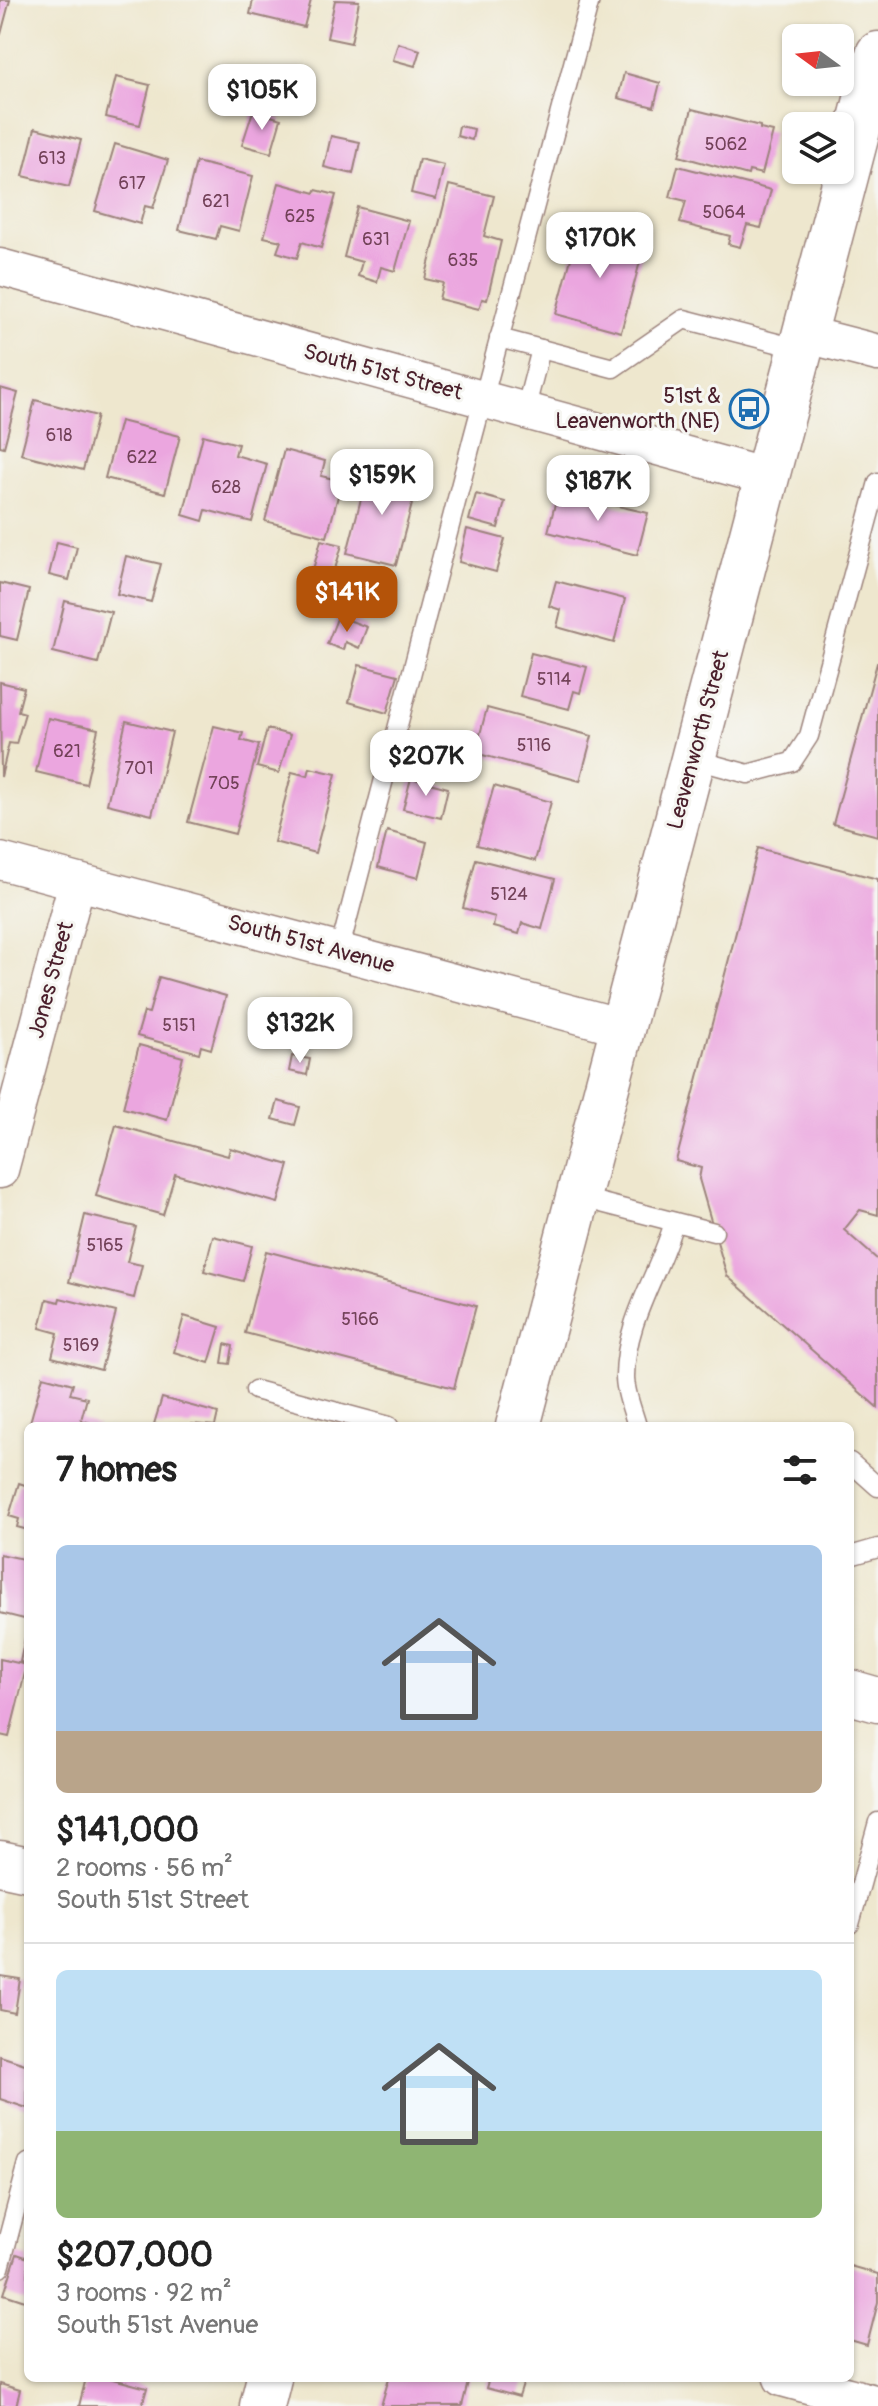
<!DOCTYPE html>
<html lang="en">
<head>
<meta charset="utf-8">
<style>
  :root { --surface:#fff; --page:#f6f6f6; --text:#222; --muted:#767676; --line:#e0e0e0; --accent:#b45309 }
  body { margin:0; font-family:Pangolin,sans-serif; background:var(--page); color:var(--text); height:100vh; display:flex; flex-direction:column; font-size:30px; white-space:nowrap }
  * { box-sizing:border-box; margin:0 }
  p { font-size:26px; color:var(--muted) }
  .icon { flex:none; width:44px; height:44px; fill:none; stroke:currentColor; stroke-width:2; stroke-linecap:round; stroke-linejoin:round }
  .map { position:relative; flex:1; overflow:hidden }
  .drawer { position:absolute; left:24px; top:1422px; width:830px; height:960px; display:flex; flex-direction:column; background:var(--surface); border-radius:12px; box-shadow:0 2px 6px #0004 }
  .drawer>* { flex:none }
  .needle { width:52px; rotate:285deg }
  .controls { position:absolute; left:782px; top:24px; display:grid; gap:16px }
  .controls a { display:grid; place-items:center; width:72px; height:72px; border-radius:12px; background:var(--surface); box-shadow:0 2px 6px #0004; font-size:40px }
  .price { position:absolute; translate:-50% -68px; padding:0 18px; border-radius:16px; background:#fff; color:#222; font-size:26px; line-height:52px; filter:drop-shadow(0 2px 4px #0008) }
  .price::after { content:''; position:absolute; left:50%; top:48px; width:24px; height:18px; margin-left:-12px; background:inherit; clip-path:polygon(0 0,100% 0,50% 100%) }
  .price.current { background:var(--accent); color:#fff }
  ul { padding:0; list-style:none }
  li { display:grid; align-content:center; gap:16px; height:424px; padding:0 32px }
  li+li { border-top:2px solid var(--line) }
  li span { display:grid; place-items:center; height:248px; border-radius:12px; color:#555 }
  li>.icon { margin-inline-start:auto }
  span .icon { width:144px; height:144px; fill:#fffc; stroke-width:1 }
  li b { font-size:34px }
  h2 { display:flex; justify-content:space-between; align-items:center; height:96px; padding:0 32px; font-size:34px }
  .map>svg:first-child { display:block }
  .building { fill:#eba6df }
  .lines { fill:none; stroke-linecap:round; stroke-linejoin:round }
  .service-casing { stroke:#9c837c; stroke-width:21 }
  .minor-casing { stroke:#9c837c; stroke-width:39 }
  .tertiary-casing { stroke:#9c837c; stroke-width:47 }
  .primary-casing { stroke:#9c837c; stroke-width:47 }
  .service { stroke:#fff; stroke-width:18 }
  .minor { stroke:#fff; stroke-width:36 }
  .tertiary { stroke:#fff; stroke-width:44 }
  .primary { stroke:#fff; stroke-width:44 }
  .labels { text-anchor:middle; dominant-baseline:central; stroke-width:6; stroke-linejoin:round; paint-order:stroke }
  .number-label { font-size:18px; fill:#724158 }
  .street-label { font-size:22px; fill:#4a1f2b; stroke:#f6f6f2 }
  .poi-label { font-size:22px; fill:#4a1f2b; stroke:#f6f6f2; text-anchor:end }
</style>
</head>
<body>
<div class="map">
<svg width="878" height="2406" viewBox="0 0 878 2406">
  <rect width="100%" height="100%" fill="#f6f6f2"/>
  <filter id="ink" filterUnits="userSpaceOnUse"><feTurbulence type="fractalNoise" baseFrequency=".0125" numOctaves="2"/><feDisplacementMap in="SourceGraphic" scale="16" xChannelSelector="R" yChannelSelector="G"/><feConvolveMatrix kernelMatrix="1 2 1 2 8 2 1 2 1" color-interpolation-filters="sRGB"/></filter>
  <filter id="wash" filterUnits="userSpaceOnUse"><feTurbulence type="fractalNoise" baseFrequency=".006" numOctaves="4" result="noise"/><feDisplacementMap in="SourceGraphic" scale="32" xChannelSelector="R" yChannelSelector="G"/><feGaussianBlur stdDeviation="1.8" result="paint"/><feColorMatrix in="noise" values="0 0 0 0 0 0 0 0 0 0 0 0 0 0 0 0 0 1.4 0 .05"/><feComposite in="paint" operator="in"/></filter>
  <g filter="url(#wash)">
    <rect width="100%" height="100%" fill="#eee7ce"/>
    <g id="blocks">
      <g class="building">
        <polygon points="0,0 10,0 1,34 0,34"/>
        <polygon points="253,0 311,0 304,27 250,14"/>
        <polygon points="335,0 359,1 351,43 327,38"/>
        <polygon points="398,43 420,50 415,66 393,60"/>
        <polygon points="624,73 660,83 654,107 618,98"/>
        <polygon points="116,77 150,85 140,125 106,117"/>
        <polygon points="692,109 760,126 760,129 773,132 762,174 749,171 748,175 679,156"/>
        <polygon points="253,111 281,119 271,153 242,145"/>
        <polygon points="459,126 474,129 472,140 457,136"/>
        <polygon points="35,128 81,140 69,187 23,176"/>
        <polygon points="331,136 360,142 353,174 324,167"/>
        <polygon points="115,144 168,160 153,208 145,206 140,224 95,211"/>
        <polygon points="419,159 444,165 436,199 411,193"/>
        <polygon points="196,162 253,176 239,231 220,226 216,239 179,230"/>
        <polygon points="678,166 771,190 761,228 747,225 740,247 728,244 730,236 680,223 686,201 670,197"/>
        <polygon points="279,183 315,193 316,190 336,195 321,248 302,242 297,258 277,252 281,241 264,237"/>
        <polygon points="449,185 494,196 484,236 501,241 487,300 482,299 479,309 439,299 443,283 425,279"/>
        <polygon points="357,207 409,221 395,271 381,267 377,282 358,276 362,262 344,257"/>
        <polygon points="579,229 644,247 621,332 556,314"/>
        <polygon points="0,388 18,393 4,447 0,446"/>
        <polygon points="35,400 97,416 83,470 21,454"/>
        <polygon points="120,421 180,436 165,493 105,478"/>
        <polygon points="203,435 238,444 235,455 267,464 252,522 206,510 203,521 183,515"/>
        <polygon points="284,450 325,461 321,476 342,481 327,537 265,521"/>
        <polygon points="369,468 418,481 396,565 347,553"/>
        <polygon points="558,492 648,513 637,555 548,532"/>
        <polygon points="476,494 505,502 498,528 469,520"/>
        <polygon points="467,529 505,539 496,572 459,562"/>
        <polygon points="321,540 342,545 331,583 311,577"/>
        <polygon points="57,542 77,547 69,580 49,575"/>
        <polygon points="126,556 161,564 151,602 117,594"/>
        <polygon points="556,581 625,599 614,643 557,627 561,610 549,606"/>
        <polygon points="0,583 29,590 17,640 0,636"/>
        <polygon points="65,601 111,612 98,663 53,652"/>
        <polygon points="338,616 367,627 359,648 345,642 343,650 327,644"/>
        <polygon points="531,653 587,667 580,693 574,691 569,709 520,696"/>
        <polygon points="877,663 878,663 878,836 833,824"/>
        <polygon points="359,665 398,675 387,713 349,702"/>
        <polygon points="0,682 24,688 18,711 25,713 16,744 9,743 1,777"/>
        <polygon points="487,708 592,736 580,781 475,753"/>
        <polygon points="48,718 98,729 86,784 36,772"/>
        <polygon points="126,721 172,732 152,815 107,804"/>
        <polygon points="214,726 243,733 241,740 259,745 235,834 188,822"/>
        <polygon points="267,729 290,735 279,773 257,767"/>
        <polygon points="310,768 336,774 315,853 274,842 292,772 308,776"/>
        <polygon points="411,778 448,788 441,818 403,809"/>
        <polygon points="494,786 551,802 535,861 477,845"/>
        <polygon points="387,831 427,842 418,878 378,867"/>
        <polygon points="758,848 878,879 878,1215 860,1210 844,1230 878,1260 878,1408 727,1276 699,1179 701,1168 676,1161"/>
        <polygon points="476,859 555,879 542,929 522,923 519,934 493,927 495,917 463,908"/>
        <polygon points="159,977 226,996 211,1049 201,1046 199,1053 137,1036 144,1012 149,1013"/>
        <polygon points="139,1045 183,1057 167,1120 123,1108"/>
        <polygon points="292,1056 310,1059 307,1075 289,1071"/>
        <polygon points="278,1101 300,1107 295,1125 273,1119"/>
        <polygon points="116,1125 228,1156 230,1148 289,1165 278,1203 175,1174 163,1215 96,1196"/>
        <polygon points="85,1215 136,1227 127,1262 142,1265 134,1298 69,1282"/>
        <polygon points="213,1236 252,1246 243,1281 204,1271"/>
        <polygon points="266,1251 476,1306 454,1388 245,1333"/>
        <polygon points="60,1298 116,1312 101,1370 52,1357 58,1333 40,1328 47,1299 59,1302"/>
        <polygon points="184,1316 220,1327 209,1363 174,1352"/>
        <polygon points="225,1344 233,1346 230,1364 222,1363"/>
        <polygon points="43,1376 73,1384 70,1394 87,1398 81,1420 99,1426 29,1426"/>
        <polygon points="162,1398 218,1413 215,1426 192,1424 192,1426 162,1426 154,1424"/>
        <polygon points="19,1483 28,1486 28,1530 17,1527 19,1519 9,1516"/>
        <polygon points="0,1554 28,1560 28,1620 0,1613"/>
        <polygon points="27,1628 28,1628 28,1663 20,1662"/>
        <polygon points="0,1659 27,1665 9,1737 0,1735"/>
        <polygon points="0,1976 20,1979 15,2013 0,2010"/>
        <polygon points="0,2056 28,2065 27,2108 0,2099"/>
        <polygon points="17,2254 28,2258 28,2302 4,2294"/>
        <polygon points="850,2266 878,2274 878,2302 867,2345 850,2340"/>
        <polygon points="86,2378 109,2378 147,2388 142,2406 79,2406"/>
        <polygon points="389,2378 469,2378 462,2406 381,2406"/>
        <polygon points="489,2378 525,2378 519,2397 486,2388"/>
        <polygon points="0,2384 20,2390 16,2406 0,2406"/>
      </g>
    </g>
  </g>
  <g filter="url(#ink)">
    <use href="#blocks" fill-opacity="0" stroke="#9c837c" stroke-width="2"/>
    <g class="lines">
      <defs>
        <g id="service">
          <polyline points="499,338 613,368 684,319 800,349"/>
          <polyline points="525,411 541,349"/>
          <polyline points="693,759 748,774 792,762 809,736 878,482"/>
          <polyline points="339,952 473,437 590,0"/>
          <polyline points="578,1197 714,1232"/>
          <polyline points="255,1390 389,1426"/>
          <path d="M637,1426C633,1411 625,1393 625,1377C625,1320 659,1275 674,1222"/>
          <polyline points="850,1462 878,1487"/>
          <polyline points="850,1556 878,1548"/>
          <polyline points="850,1924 878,1822"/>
          <polyline points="0,2268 28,2163"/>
        </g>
        <g id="minor">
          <polyline points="0,267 767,477"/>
          <polyline points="804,334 878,353"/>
          <polyline points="0,861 622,1027"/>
          <polyline points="0,1170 77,882"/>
          <polyline points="782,2378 878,2404"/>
        </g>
        <g id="tertiary">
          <polyline points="850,1692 878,1700"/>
          <polyline points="0,1863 28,1869"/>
        </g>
        <g id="primary">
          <polyline points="518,1426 878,54"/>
          <polyline points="262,2406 269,2378"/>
        </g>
      </defs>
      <use href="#service" class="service-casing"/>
      <use href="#minor" class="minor-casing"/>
      <use href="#tertiary" class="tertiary-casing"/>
      <use href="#primary" class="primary-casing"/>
      <use href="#service" class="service"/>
      <use href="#minor" class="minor"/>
      <use href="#tertiary" class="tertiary"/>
      <use href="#primary" class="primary"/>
    </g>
  </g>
  <defs>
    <symbol id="bus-ring" viewBox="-11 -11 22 22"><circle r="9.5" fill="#f6f6f2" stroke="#1f6fb2" stroke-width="1.5"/><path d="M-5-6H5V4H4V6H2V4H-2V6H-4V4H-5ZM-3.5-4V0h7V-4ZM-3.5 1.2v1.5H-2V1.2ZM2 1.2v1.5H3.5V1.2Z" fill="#1f6fb2"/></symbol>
  </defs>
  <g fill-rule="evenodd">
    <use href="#bus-ring" x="727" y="387" width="44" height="44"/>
  </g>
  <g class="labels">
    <g class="number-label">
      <text x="726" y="144">5062</text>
      <text x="52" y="158">613</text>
      <text x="132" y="183">617</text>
      <text x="216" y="201">621</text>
      <text x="724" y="212">5064</text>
      <text x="300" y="216">625</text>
      <text x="376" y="239">631</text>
      <text x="463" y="260">635</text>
      <text x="59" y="435">618</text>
      <text x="142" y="457">622</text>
      <text x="226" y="487">628</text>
      <text x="554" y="679">5114</text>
      <text x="534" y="745">5116</text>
      <text x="67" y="751">621</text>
      <text x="139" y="768">701</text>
      <text x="224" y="783">705</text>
      <text x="509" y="894">5124</text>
      <text x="179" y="1025">5151</text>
      <text x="105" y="1245">5165</text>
      <text x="360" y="1319">5166</text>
      <text x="81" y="1345">5169</text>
    </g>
    <g class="street-label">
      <text transform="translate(383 372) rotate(15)">South 51st Street</text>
      <text transform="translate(698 740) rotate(-75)">Leavenworth Street</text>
      <text transform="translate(311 944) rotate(15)">South 51st Avenue</text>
      <text transform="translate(51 980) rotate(-75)">Jones Street</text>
    </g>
    <g class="poi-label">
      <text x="721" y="396">51st &amp;<tspan x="721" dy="25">Leavenworth (NE)</tspan></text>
    </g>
  </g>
</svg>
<div class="controls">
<a><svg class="needle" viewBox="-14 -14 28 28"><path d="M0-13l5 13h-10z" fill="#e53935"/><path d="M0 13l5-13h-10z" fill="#767676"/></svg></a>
<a><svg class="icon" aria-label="layers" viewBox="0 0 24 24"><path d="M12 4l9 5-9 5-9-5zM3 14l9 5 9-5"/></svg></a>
</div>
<b class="price" style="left:262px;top:132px">$105K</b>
<b class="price" style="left:600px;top:280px">$170K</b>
<b class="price" style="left:382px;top:517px">$159K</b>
<b class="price" style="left:598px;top:523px">$187K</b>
<b class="price current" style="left:347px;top:634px">$141K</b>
<b class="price" style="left:426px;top:798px">$207K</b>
<b class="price" style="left:300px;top:1065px">$132K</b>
<section class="drawer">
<h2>7 homes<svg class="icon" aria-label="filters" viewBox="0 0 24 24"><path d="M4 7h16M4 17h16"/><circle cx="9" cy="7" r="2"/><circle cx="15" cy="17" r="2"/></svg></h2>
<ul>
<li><span style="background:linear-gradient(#a9c7e8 75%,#b9a48a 0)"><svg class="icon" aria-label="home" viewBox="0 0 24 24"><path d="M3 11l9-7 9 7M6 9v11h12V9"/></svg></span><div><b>$141,000</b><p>2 rooms · 56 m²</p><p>South 51st Street</p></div></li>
<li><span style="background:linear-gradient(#bfe0f5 65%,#8fb573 0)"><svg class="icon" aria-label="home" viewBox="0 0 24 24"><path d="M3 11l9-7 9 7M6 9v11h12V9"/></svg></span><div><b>$207,000</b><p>3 rooms · 92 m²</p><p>South 51st Avenue</p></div></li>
</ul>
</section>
</div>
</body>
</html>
